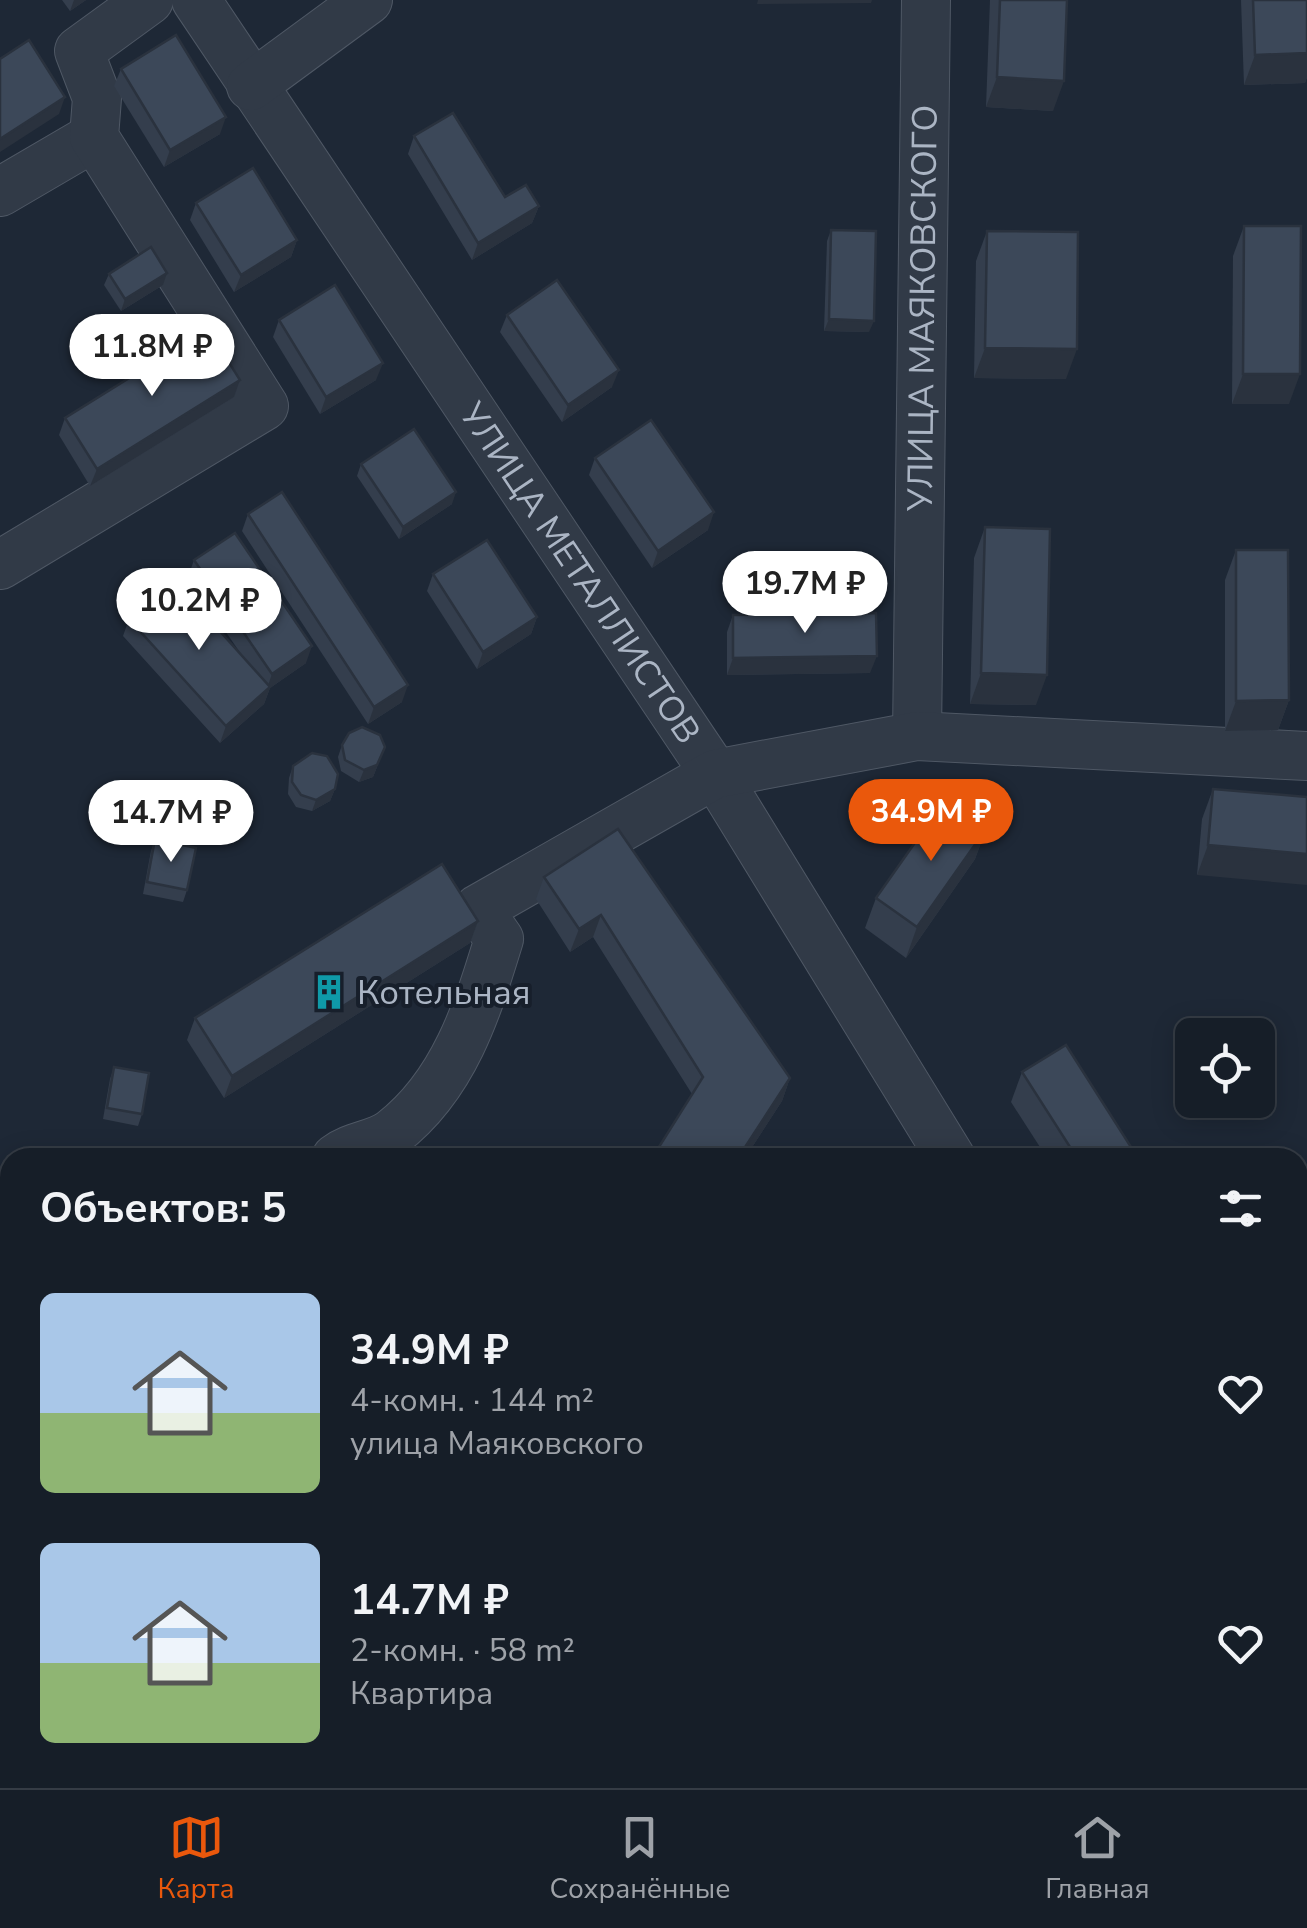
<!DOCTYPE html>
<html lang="ru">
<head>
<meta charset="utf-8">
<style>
  :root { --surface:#161e28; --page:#1f2730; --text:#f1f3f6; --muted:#9ea2a8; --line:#353c45; --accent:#ea580c }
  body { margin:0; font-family:"Nunito Sans",sans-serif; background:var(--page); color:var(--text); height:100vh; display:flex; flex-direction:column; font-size:38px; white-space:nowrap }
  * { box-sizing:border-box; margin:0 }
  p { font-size:32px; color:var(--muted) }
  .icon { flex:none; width:55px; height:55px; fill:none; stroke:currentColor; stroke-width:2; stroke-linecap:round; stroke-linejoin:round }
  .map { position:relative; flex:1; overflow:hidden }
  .panel { position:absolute; left:0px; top:1148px; width:1308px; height:642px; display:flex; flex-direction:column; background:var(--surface); border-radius:30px 30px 0 0; box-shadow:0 5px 25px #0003,0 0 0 2px var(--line) }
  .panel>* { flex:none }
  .controls { position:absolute; left:1175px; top:1018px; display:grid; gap:20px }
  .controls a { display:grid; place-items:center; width:100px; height:100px; border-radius:15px; background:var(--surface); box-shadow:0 5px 25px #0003,0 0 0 2px var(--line); font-size:50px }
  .price { position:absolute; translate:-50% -85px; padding:0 22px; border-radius:35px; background:#fff; color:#222; font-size:32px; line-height:65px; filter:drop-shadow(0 2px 5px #0008) }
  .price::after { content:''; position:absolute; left:50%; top:60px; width:30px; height:22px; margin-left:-15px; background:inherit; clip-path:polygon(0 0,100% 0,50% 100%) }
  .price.selected { background:var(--accent); color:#fff }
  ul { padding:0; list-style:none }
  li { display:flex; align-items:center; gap:30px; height:250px; padding:0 40px }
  li span { display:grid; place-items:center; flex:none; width:280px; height:200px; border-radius:15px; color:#555 }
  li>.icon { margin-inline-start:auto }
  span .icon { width:120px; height:120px; fill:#fffc; stroke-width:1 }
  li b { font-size:42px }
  h2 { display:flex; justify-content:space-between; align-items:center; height:120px; padding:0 40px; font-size:42px }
  .menu { display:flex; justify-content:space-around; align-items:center; height:140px; border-top:2px solid var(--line); background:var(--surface); font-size:28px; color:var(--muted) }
  .menu a { display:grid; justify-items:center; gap:5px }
  .menu .selected { color:var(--accent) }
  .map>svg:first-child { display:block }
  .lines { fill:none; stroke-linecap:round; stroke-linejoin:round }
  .minor-casing { stroke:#4f5865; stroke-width:50 }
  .minor { stroke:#313a47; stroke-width:48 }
  .wall { fill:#343e4d }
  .shaded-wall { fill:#2a323e }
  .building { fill:#3c4859; stroke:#2a323e; stroke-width:2.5 }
  .labels { text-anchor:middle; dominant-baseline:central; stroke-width:8; stroke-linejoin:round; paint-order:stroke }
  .street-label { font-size:35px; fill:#abb5c4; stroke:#171f2b }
  .poi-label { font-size:35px; fill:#abb5c4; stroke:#171f2b; text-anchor:start }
</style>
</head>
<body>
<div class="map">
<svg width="1307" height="1788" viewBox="0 0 1307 1788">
  <rect width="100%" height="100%" fill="#1e2836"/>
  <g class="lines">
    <defs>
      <g id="minor">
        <path id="s1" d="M196,0L715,774L951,1158"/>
        <polyline points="251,86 368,0"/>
        <polyline points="0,192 94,137"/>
        <polyline points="0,565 264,406 94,137 97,98 79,51 149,0"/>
        <path id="s2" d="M917,736L926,0"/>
        <path d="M336,1158C353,1145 376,1145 392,1133C454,1085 477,1011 499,939L478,909L715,774L917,736L1307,756"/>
        <polyline points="0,1299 10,1296"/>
        <polyline points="1298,1720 1307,1736"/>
      </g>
    </defs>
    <use href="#minor" class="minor-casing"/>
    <use href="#minor" class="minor"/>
  </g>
  <g class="wall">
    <polygon points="62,0 86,0 70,11"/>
    <polygon points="990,0 1067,0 1053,111 986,107"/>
    <polygon points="1241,0 1307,0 1307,77 1305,83 1244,85"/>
    <polygon points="121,69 220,134 164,167 114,86"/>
    <polygon points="414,136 505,197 539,206 532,223 472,260 408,154"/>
    <polygon points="196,203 297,240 291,257 234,292 190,220"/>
    <polygon points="1244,226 1289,404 1232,404 1233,256"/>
    <polygon points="831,230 869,332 824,331 827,241"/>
    <polygon points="987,231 1066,379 974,378 976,261"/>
    <polygon points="109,274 163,285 121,311 104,285"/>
    <polygon points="507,315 612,387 562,422 500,332"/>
    <polygon points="279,320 376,380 320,414 273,337"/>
    <polygon points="240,380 234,397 90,486 59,435 65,418"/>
    <polygon points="595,458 708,530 652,568 589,475"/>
    <polygon points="361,464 452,504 399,539 357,476"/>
    <polygon points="248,514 402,702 368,724 242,531"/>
    <polygon points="985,527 1036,705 970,704 974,558"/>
    <polygon points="1236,550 1289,700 1278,730 1225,731 1225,580"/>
    <polygon points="194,560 306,663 270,688 264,704 220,743 123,636 129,619 241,654 188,577"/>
    <polygon points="433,574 537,617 531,634 477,669 427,591"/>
    <polygon points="733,615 870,673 727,675 727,632"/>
    <polygon points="342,745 385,747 373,777 359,782 341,771 338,757"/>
    <polygon points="293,766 335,789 330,801 312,811 296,807 288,794 289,778"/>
    <polygon points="1213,789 1307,797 1197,875 1202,819"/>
    <polygon points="618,829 790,1078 782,1101 745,1158 652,1158 692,1094 593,937 570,952 536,899 544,877"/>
    <polygon points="986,829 975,859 906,958 865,928 876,898"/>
    <polygon points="155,839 187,890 183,902 143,894 151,851"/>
    <polygon points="478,921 470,943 224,1098 187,1040 195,1018"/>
    <polygon points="114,1067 142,1114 138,1126 103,1119 110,1079"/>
    <polygon points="1022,1072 1138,1158 1047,1158 1011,1102"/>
  </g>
  <g class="shaded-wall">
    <polygon points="74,0 86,0 70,11"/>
    <polygon points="758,0 872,0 871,3 757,4"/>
    <polygon points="1307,53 1307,77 1305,83 1244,85 1255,55"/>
    <polygon points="997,77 1064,81 1053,111 986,107"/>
    <polygon points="65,97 59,114 0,152 0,139"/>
    <polygon points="226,117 220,134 164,167 170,150"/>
    <polygon points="539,206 532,223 472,260 478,243"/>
    <polygon points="297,240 291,257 234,292 241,275"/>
    <polygon points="167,273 163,285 121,311 125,299"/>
    <polygon points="829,319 874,321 869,332 824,331"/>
    <polygon points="985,348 1077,349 1066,379 974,378"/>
    <polygon points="383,363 376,380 320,414 326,397"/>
    <polygon points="619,370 612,387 562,422 568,405"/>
    <polygon points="1243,374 1300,374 1289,404 1232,404"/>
    <polygon points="240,380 234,397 90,486 97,469"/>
    <polygon points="456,492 452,504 399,539 403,527"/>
    <polygon points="714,512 708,530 652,568 658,551"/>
    <polygon points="537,617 531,634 477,669 483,652"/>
    <polygon points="312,646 306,663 270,688 264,704 220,743 226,726 266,691 272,674"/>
    <polygon points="877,656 870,673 727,675 733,658"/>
    <polygon points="981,673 1047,675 1036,705 970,704"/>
    <polygon points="408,685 402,702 368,724 374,707"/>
    <polygon points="1289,700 1278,730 1225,731 1236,701"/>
    <polygon points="385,747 373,777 359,782 364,770"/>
    <polygon points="335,789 330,801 312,811 316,800"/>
    <polygon points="986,829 975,859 906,958 917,927"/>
    <polygon points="1208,845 1307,854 1307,885 1197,875"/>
    <polygon points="601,915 593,937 570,952 579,929"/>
    <polygon points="478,921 470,943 224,1098 232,1076"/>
    <polygon points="790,1078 782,1101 745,1158 738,1158"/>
  </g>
  <g class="building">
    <polygon points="1000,0 1067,0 1064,81 997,77"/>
    <polygon points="1253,0 1307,0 1307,53 1255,55"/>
    <polygon points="176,35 226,117 170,150 121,69"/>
    <polygon points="29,40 65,97 0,139 0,59"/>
    <polygon points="453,113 505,197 526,185 539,206 478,243 414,136"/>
    <polygon points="253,168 297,240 241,275 196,203"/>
    <polygon points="1244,226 1301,226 1300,374 1243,374"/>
    <polygon points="831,230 876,231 874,321 829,319"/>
    <polygon points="987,231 1078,232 1077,349 985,348"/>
    <polygon points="151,247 167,273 125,299 109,274"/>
    <polygon points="557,280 619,370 568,405 507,315"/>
    <polygon points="335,285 383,363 326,397 279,320"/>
    <polygon points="208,329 240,380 97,469 65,418"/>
    <polygon points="651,420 714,512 658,551 595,458"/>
    <polygon points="414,429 456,492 403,527 361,464"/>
    <polygon points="282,492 408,685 374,707 248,514"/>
    <polygon points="985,527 1050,529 1047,675 981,673"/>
    <polygon points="235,533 312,646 272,674 194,560"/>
    <polygon points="487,540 537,617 483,652 433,574"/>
    <polygon points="1236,550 1288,550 1289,700 1236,701"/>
    <polygon points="173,579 270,687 226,726 129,619"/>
    <polygon points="876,613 877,656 733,658 733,615"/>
    <polygon points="362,727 380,735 385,747 377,765 364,770 345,760 342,745 349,733"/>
    <polygon points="312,753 327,756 338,774 335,789 316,800 301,795 292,782 293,766"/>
    <polygon points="1213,789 1307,797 1307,854 1208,845"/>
    <polygon points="945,800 986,829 917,927 876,898"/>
    <polygon points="618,829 790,1078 738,1158 652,1158 703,1077 601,915 579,929 544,877"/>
    <polygon points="155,839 196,848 187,890 147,882"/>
    <polygon points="442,864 478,921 232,1076 195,1018"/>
    <polygon points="1066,1045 1138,1158 1077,1158 1022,1072"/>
    <polygon points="114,1067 149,1073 142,1114 107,1108"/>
    <polygon points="558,1780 712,1780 707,1788 479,1788 479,1782 555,1786"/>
  </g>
  <defs>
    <symbol id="building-bare" viewBox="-9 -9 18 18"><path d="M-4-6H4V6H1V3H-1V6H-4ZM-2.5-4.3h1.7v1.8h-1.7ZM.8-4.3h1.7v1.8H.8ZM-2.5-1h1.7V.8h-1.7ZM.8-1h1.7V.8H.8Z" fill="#0f9aa8" stroke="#171f2b" stroke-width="2.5" paint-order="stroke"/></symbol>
  </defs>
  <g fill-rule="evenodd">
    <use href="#building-bare" x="304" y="967" width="50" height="50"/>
  </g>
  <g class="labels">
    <g class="street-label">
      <text stroke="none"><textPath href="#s2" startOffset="428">УЛИЦА МАЯКОВСКОГО</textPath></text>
      <text stroke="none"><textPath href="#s1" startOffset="690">УЛИЦА МЕТАЛЛИСТОВ</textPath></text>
    </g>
    <g class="poi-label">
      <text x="357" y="992">Котельная</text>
    </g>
  </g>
</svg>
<div class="controls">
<a><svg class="icon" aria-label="locate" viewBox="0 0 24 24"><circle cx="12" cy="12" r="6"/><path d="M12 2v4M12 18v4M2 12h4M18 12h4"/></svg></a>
</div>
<b class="price" style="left:152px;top:399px">11.8M ₽</b>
<b class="price" style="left:805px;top:636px">19.7M ₽</b>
<b class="price" style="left:199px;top:653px">10.2M ₽</b>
<b class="price selected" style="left:931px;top:864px">34.9M ₽</b>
<b class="price" style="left:171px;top:865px">14.7M ₽</b>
<section class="panel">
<h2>Объектов: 5<svg class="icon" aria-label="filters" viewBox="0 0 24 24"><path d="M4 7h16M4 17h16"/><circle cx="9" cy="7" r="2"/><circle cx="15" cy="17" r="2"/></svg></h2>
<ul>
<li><span style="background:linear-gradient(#a9c7e8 60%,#8fb573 0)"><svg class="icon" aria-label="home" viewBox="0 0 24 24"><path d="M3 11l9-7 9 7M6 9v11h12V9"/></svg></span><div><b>34.9M ₽</b><p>4-комн. · 144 m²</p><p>улица Маяковского</p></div><svg class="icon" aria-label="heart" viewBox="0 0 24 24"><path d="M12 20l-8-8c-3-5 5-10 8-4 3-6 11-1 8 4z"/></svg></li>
<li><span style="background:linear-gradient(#a9c7e8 60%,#8fb573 0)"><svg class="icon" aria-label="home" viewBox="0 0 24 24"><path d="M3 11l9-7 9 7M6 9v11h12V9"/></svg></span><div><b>14.7M ₽</b><p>2-комн. · 58 m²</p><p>Квартира</p></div><svg class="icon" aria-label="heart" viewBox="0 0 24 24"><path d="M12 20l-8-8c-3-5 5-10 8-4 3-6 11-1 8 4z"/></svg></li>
</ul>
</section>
</div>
<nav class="menu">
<a class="selected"><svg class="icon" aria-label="map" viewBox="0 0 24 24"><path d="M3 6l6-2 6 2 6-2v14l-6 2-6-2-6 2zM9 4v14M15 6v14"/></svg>Карта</a>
<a><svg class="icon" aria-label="saved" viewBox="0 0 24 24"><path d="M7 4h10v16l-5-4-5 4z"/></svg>Сохранённые</a>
<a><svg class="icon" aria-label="home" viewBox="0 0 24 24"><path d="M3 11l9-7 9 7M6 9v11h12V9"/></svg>Главная</a>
</nav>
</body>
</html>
